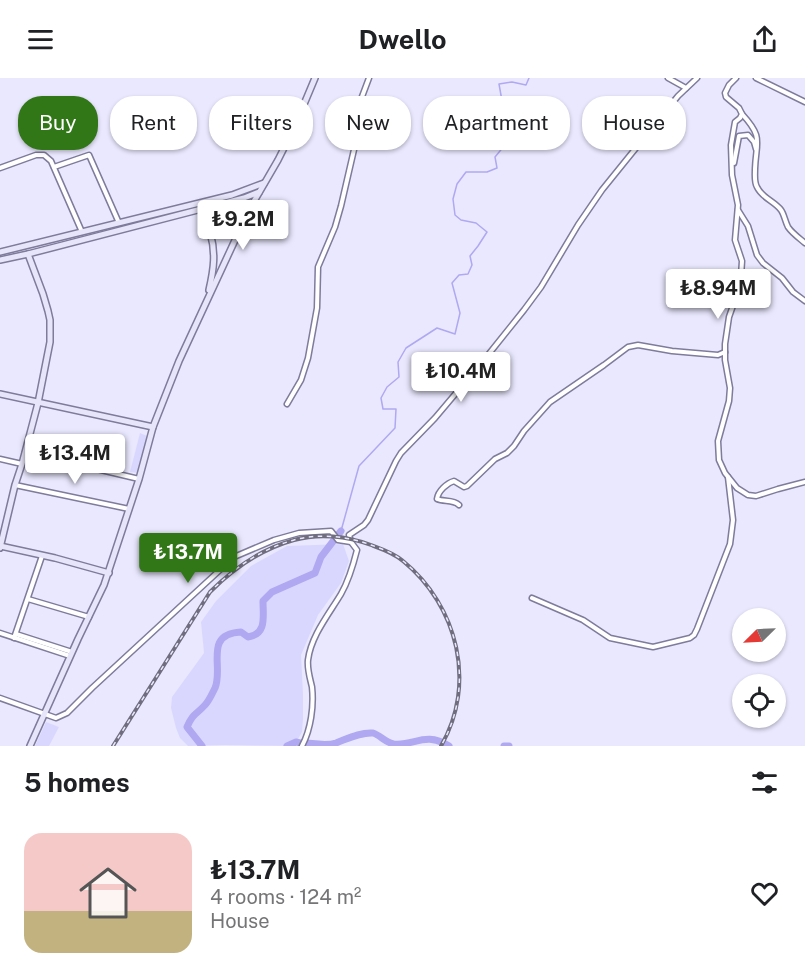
<!DOCTYPE html>
<html lang="en">
<head>
<meta charset="utf-8">
<style>
  :root { --surface:#fff; --page:#f2f2f2; --text:#202124; --muted:#757577; --line:#e0e0e0; --accent:#317617 }
  body { margin:0; font-family:"Public Sans",sans-serif; background:var(--page); color:var(--text); height:100vh; display:flex; flex-direction:column; font-size:22px; white-space:nowrap }
  * { box-sizing:border-box; margin:0 }
  p { font-size:20px; color:var(--muted) }
  .icon { flex:none; width:33px; height:33px; fill:none; stroke:currentColor; stroke-width:2; stroke-linecap:round; stroke-linejoin:round }
  .map { position:relative; height:668px; overflow:hidden }
  .panel { display:flex; flex-direction:column; background:var(--surface); flex:1 }
  .panel>* { flex:none }
  .top-card { position:absolute; left:18px; top:18px; width:770px; height:54px; display:flex; gap:12px }
  .needle { width:39px; rotate:246deg }
  .tools { position:absolute; left:732px; top:530px; display:grid; gap:12px }
  .tools a { display:grid; place-items:center; width:54px; height:54px; border-radius:50%; background:var(--surface); box-shadow:0 2px 4px #0004; font-size:30px }
  .price { position:absolute; translate:-50% -51px; padding:0 14px; border-radius:6px; background:#fff; color:#222; font-size:20px; line-height:39px; filter:drop-shadow(0 2px 3px #0008) }
  .price::after { content:''; position:absolute; left:50%; top:36px; width:18px; height:14px; margin-left:-9px; background:inherit; clip-path:polygon(0 0,100% 0,50% 100%) }
  .price.current { background:var(--accent); color:#fff }
  ul { padding:0; list-style:none }
  li { display:flex; align-items:center; gap:18px; height:150px; padding:0 24px }
  li+li { border-top:2px solid var(--line) }
  li span { display:grid; place-items:center; flex:none; width:168px; height:120px; border-radius:18px; color:#555 }
  li>.icon { margin-inline-start:auto }
  span .icon { width:72px; height:72px; fill:#fffc; stroke-width:1 }
  li b { font-size:26px }
  h2 { display:flex; justify-content:space-between; align-items:center; height:72px; padding:0 24px; font-size:26px }
  .chip { padding:0 21px; border-radius:24px; background:var(--surface); box-shadow:0 2px 4px #0004; font-size:21px; line-height:54px }
  .chip.current { background:var(--accent); color:#fff }
  header { display:flex; justify-content:space-between; align-items:center; height:78px; padding:0 24px; background:var(--surface); font-size:27px; font-weight:700 }
  .map>svg:first-child { display:block }
  .green { fill:#dad7ff }
  .lines { fill:none; stroke-linecap:round; stroke-linejoin:round }
  .stream { stroke:#b0a8f0; stroke-width:1.5 }
  .river { stroke:#b0a8f0; stroke-width:7 }
  .street-casing { stroke:#7e7b9b; stroke-width:7 }
  .secondary-casing { stroke:#7e7b9b; stroke-width:8 }
  .street { stroke:#fff; stroke-width:4 }
  .secondary { stroke:#e7e5f9; stroke-width:5 }
  .rail-casing { stroke:#6f6d7e; stroke-width:4 }
  .rail { stroke:#e9e8fe; stroke-width:1.5; stroke-dasharray:4.5; stroke-linecap:butt }
</style>
</head>
<body>
<header><svg class="icon" aria-label="menu" viewBox="0 0 24 24"><path d="M4 6h16M4 12h16M4 18h16"/></svg>Dwello<svg class="icon" aria-label="share" viewBox="0 0 24 24"><path d="M12 15V3M7 8l5-5 5 5M5 13v7h14v-7"/></svg></header>
<div class="map">
<svg width="805" height="668" viewBox="0 0 805 668">
  <rect width="100%" height="100%" fill="#e9e8fe"/>
  <g class="green">
    <polygon points="140,355 147,358 138,395 130,394"/>
    <polygon points="343,466 349,483 341,505 318,537 301,577 303,616 303,641 302,654 294,668 224,667 188,668 180,660 176,650 171,630 172,619 204,575 201,544 216,523 251,488 287,468"/>
    <polygon points="46,644 59,649 49,668 35,668"/>
  </g>
  <g class="lines">
    <polyline class="stream" points="341,453 359,388 395,350 396,331 383,331 381,320 387,309 399,299 398,284 406,270 437,250 455,256 460,235 452,205 459,197 468,196 472,187 470,178 478,168 487,154 476,145 461,142 455,137 453,121 457,106 466,94 487,94 497,90 495,79 509,62 499,6 512,4 526,7 529,0"/>
    <g class="river">
      <path d="M307,665C317,666 327,668 336,665C347,661 360,654 373,655C380,657 386,665 394,666C415,668 425,653 449,668"/>
      <path d="M202,668L187,649C193,635 196,637 205,627C209,623 212,616 215,610C224,589 203,556 241,554L248,559C267,556 263,539 263,523L272,514L315,495L321,479L341,453"/>
      <polyline points="287,668 296,664 300,665"/>
      <polyline points="504,668 509,668"/>
    </g>
    <defs>
      <g id="street">
        <polyline points="668,0 686,10"/>
        <polyline points="736,0 729,7 725,15 726,19 739,30 742,36 740,40 735,44 731,67 732,97 738,127 735,162 742,183 741,198 737,216 729,239 725,266 725,282 730,310 729,323 718,363 719,382 725,395 737,410 748,417 756,418 778,411 805,404"/>
        <polyline points="756,0 805,24"/>
        <path d="M742,36C764,60 756,63 755,91C755,97 754,104 757,109C762,120 774,123 781,132C784,136 785,143 788,149C792,155 799,160 805,165"/>
        <polyline points="734,85 739,58 748,57 754,64 756,71"/>
        <polyline points="54,89 89,77 119,145"/>
        <polyline points="0,90 36,77 44,77 51,83 82,154"/>
        <polyline points="738,132 748,148 757,177 763,185 782,200 793,214 805,223"/>
        <polyline points="287,326 301,302 308,280 317,230 318,189 335,149 341,128 356,63 360,24 369,0"/>
        <polyline points="25,374 139,401"/>
        <polyline points="0,381 22,386"/>
        <polyline points="15,407 129,431"/>
        <path d="M459,427C453,421 444,424 437,421C438,413 447,405 454,403L464,409L467,408L495,381L507,375L514,368L524,353L550,324L604,287L628,269L638,267L672,273L718,277L725,274"/>
        <polyline points="532,520 583,542 610,560 653,569 690,560 694,557 697,551 730,466 733,442 728,399"/>
        <polyline points="28,521 89,539"/>
        <polyline points="0,555 70,578"/>
        <polyline points="16,556 72,574"/>
        <polyline points="14,560 42,478"/>
        <polyline points="0,620 56,640 67,635 92,610 234,479 274,462 299,455 331,453 338,462 351,464"/>
        <path d="M302,668C311,651 314,628 312,609C310,600 307,591 308,582C311,558 329,536 341,516C349,502 353,488 357,472L351,464L349,457L364,447L368,442L396,383L401,375L435,340L484,282L524,232L541,209L578,147L602,112L678,18L697,0"/>
      </g>
      <g id="secondary">
        <path d="M200,132C205,138 207,146 210,154C216,175 214,190 209,212"/>
        <polyline points="0,174 232,117 264,105"/>
        <polyline points="0,182 28,176 244,120 259,114"/>
        <polyline points="0,316 153,349"/>
        <polyline points="0,468 55,480 109,495"/>
        <polyline points="0,470 15,407 22,386 38,325 50,264 50,242 48,233 43,216 28,176"/>
        <polyline points="30,668 78,561 104,507 139,401 153,349 179,283 249,132 278,82 294,50 315,0"/>
      </g>
    </defs>
    <use href="#street" class="street-casing"/>
    <use href="#secondary" class="secondary-casing"/>
    <use href="#street" class="street"/>
    <use href="#secondary" class="secondary"/>
    <defs>
      <path id="rail" d="M113,668L210,514C234,490 261,471 294,462C319,455 347,458 371,467C382,471 394,475 403,483C458,528 477,606 441,668"/>
    </defs>
    <use href="#rail" class="rail-casing"/>
    <use href="#rail" class="rail"/>
  </g>
</svg>
<div class="tools">
<a><svg class="needle" viewBox="-14 -14 28 28"><path d="M0-13l5 13h-10z" fill="#e53935"/><path d="M0 13l5-13h-10z" fill="#757577"/></svg></a>
<a><svg class="icon" aria-label="locate" viewBox="0 0 24 24"><circle cx="12" cy="12" r="6"/><path d="M12 2v4M12 18v4M2 12h4M18 12h4"/></svg></a>
</div>
<b class="price" style="left:243px;top:173px">₺9.2M</b>
<b class="price" style="left:718px;top:242px">₺8.94M</b>
<b class="price" style="left:461px;top:325px">₺10.4M</b>
<b class="price" style="left:75px;top:407px">₺13.4M</b>
<b class="price current" style="left:188px;top:506px">₺13.7M</b>
<div class="top-card">
<a class="chip current">Buy</a>
<a class="chip">Rent</a>
<a class="chip">Filters</a>
<a class="chip">New</a>
<a class="chip">Apartment</a>
<a class="chip">House</a>
</div>
</div>
<section class="panel">
<h2>5 homes<svg class="icon" aria-label="filters" viewBox="0 0 24 24"><path d="M4 7h16M4 17h16"/><circle cx="9" cy="7" r="2"/><circle cx="15" cy="17" r="2"/></svg></h2>
<ul>
<li><span style="background:linear-gradient(#f6c9c9 65%,#c2b280 0)"><svg class="icon" aria-label="home" viewBox="0 0 24 24"><path d="M3 11l9-7 9 7M6 9v11h12V9"/></svg></span><div><b>₺13.7M</b><p>4 rooms · 124 m²</p><p>House</p></div><svg class="icon" aria-label="heart" viewBox="0 0 24 24"><path d="M12 20l-8-8c-3-5 5-10 8-4 3-6 11-1 8 4z"/></svg></li>
</ul>
</section>
</body>
</html>
